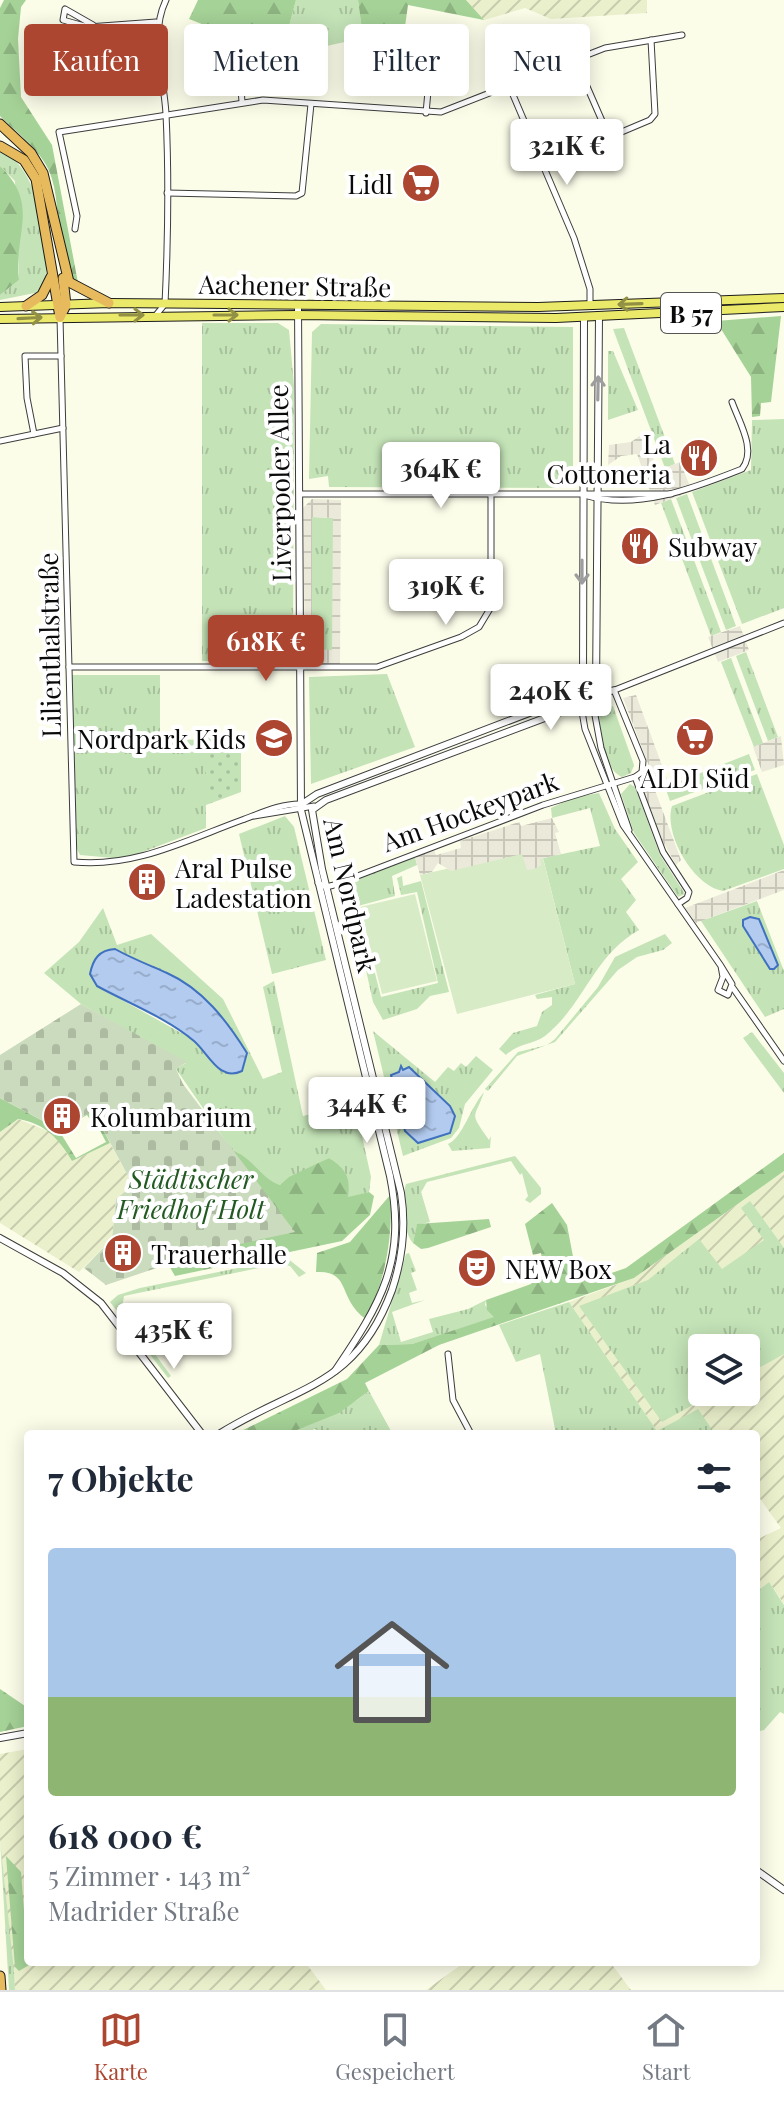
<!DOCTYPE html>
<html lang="de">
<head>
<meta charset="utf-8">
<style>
  :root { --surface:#fff; --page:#f6f6f7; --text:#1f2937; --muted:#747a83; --line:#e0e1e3; --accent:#ac4630 }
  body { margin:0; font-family:"Playfair Display",serif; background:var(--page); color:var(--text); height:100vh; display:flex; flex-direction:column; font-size:30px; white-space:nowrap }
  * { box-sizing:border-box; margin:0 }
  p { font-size:26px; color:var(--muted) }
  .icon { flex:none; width:44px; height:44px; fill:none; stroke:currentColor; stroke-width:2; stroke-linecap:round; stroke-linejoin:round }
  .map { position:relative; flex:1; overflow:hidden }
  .side { position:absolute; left:24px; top:1430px; width:736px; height:536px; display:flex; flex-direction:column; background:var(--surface); border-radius:8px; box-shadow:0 4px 20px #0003 }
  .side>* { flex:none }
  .hud { position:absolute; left:24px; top:24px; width:736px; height:72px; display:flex; gap:16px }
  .controls { position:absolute; left:688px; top:1334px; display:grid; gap:16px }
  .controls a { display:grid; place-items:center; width:72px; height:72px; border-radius:8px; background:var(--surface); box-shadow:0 4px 20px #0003; font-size:40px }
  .price { position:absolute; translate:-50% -68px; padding:0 18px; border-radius:8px; background:#fff; color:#222; font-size:26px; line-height:52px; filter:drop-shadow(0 2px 4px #0008) }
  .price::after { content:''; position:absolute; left:50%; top:48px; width:24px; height:18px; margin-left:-12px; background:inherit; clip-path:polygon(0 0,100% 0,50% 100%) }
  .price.selected { background:var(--accent); color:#fff }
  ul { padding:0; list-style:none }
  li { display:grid; align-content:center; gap:16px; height:424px; padding:0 24px }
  li span { display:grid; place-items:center; height:248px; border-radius:8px; color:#555 }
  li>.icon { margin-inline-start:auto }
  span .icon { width:144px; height:144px; fill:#fffc; stroke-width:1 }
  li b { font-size:34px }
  h2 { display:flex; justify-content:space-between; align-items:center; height:96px; padding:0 24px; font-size:34px }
  .chip { padding:0 28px; border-radius:8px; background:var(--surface); box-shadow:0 4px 20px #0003; font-size:28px; line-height:72px }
  .chip.selected { background:var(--accent); color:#fff }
  .dock { display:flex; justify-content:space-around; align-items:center; height:112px; border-top:2px solid var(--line); background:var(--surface); font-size:22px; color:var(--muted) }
  .dock a { display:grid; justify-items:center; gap:4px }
  .dock .selected { color:var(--accent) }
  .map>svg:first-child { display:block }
  .farmland { fill:url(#farmland-furrows); fill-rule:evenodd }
  .grass { fill:url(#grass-tufts); fill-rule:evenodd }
  .forest { fill:url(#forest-firs) }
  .cemetery { fill:url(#cemetery-stones) }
  .park { fill:url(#park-dots) }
  .pitch { fill:#d7ebc7 }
  .plaza { fill:url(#plaza-grid); fill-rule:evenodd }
  .water { fill:url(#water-ripples); stroke:#4071bf; stroke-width:2 }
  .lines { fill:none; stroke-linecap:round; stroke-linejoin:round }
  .minor-casing { stroke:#3d3d3d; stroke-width:7 }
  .tertiary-casing { stroke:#3d3d3d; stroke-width:8 }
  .primary-casing { stroke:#1b1b1b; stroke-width:10 }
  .motorway-casing { stroke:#1b1b1b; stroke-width:11 }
  .minor { stroke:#fff; stroke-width:5 }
  .tertiary { stroke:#fff; stroke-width:6 }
  .primary { stroke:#ebe96a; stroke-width:8 }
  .motorway { stroke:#e6ba5d; stroke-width:9 }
  .oneway { stroke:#919044 }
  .oneway2 { stroke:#9d9d9d }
  .labels { text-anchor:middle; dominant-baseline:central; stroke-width:8; stroke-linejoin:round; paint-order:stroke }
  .shield { fill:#fff; stroke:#545454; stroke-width:2 }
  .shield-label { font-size:24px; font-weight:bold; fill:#0a0a0a }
  .poi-label { font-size:26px; fill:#0a0a0a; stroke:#fff; text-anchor:start }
  .street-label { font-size:26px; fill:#0a0a0a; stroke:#fff }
  .park-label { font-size:26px; font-style:italic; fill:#225a22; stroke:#fff }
</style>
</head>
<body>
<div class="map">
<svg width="784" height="1990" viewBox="0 0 784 1990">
  <defs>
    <pattern id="farmland-furrows" width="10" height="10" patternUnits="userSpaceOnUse" patternTransform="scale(2)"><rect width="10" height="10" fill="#ebf0cc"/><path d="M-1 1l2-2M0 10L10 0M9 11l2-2" fill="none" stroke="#c8ccae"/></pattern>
    <pattern id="grass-tufts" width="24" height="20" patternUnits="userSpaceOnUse" patternTransform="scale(2)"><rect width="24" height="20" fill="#c4e3b7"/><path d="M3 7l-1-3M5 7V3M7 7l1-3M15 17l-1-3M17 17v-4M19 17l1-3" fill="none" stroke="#a7c19c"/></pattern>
    <pattern id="forest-firs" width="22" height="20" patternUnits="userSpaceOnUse" patternTransform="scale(2)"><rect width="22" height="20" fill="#a5d297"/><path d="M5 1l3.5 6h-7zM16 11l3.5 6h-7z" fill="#8db381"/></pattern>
    <pattern id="cemetery-stones" width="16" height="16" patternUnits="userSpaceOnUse" patternTransform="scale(2)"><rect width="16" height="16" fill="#cbdbbd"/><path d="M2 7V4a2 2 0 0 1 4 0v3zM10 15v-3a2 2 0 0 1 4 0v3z" fill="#adbba1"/></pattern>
    <pattern id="park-dots" width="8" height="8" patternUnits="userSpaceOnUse" patternTransform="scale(2)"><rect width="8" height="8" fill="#c4e3b7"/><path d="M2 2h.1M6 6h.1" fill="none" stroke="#a7c19c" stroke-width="1.8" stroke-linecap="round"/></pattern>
    <pattern id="plaza-grid" width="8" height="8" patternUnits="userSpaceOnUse" patternTransform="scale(2)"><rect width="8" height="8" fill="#ebeada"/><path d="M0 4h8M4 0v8" fill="none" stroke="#c8c7ba"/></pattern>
    <pattern id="water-ripples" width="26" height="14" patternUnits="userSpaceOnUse" patternTransform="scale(2)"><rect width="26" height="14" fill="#b2cbef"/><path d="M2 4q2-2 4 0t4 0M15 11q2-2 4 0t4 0" fill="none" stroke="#98adcc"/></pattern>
  </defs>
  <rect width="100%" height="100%" fill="#fcfde9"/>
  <g class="farmland">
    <polygon points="466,0 647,0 647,13 551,19 525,8 484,20"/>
    <polygon points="18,1119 53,1133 72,1161 110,1143 133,1185 116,1199 112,1239 79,1272 0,1223 0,1132"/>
    <path d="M784,1171V1604L769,1582L756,1592V1540L781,1528L756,1493V1434H715L697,1410L657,1431L569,1302L634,1278ZM702,1348H746V1392H702Z"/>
    <polygon points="28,1749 28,1962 305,1962 326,1990 15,1990 0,1839 0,1754"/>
    <polygon points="465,1962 610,1962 631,1990 426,1990"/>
  </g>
  <g class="grass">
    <polygon points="296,0 358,0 363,38 281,56"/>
    <path d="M0,151C38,161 59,263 40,292L0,300V295L19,280L15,181L0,166Z"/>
    <polygon points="202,323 278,323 289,330 294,385 293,653 282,661 202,661"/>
    <polygon points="321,324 573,327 573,484 562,488 329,487 328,476 309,479 312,332"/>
    <polygon points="624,328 675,464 665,468 613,329"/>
    <polygon points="608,351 613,351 638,410 608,420"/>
    <polygon points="784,419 784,608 742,624 692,492 751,470 752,420"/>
    <polygon points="687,494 736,626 726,630 676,498"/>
    <polygon points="671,499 721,632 711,636 661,503"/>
    <polygon points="312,517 333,518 333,650 312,650"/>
    <polygon points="746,652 778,737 768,741 736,656"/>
    <polygon points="731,658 763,743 754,747 721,662"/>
    <polygon points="387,674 415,747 311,784 309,677"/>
    <polygon points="72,675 160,675 160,739 206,740 206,828 124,859 80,855 77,849"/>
    <path d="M613,706L634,765L631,773L622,777C603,769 600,731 599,712Z"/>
    <polygon points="749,754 755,770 670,801 665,787"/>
    <path d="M757,774L784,845V869L723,891C694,887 663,834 672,806Z"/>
    <polygon points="630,784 635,787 660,855 685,894 678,897 634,833 621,794"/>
    <path d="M599,793L615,829L638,862L621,879L636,900L626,912L639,930C593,956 585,1004 545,1036C533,1045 518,1043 506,1055L499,1049L513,1033L537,1026L542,1012L552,1005V997L537,999L535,995L575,984L543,858L600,846L590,808L552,818L551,808L572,798Z"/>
    <polygon points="285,816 294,827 326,960 272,974 239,834"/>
    <polygon points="415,857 417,865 392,876 395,896 358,906 381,997 438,983 417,892 401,895 397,878 411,872 402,876 403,886 421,881 449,992 430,996 417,1009 383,1020 373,1002 366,970 360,962 342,885"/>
    <polygon points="757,901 784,971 784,1009 765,1017 701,921"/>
    <path d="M103,908L117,945L151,934L223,999L263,1079L282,1072L263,987L274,981L303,1116L355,1104L371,1177L369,1192L347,1198C351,1178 346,1168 329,1158L280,1185C262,1180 252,1157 232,1150L176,1069L186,1063L81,1004L44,973L79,942ZM116,949C133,959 150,965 167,973C203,989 227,1021 247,1053L203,1050L192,1039L97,986Z"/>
    <polygon points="665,934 672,943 663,950 637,957 618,970 555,1042 517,1056 488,1091 485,1089 518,1052 547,1045 555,1039 598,987 615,957"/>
    <polygon points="373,1031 435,1082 448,1067 454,1071 461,1063 466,1067 476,1056 493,1070 465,1104 459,1128 451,1138 403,1156"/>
    <polygon points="752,1032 784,1073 784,1093 743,1038"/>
    <path d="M484,1092C475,1120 468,1110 489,1140L491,1136L490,1148L452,1151L448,1144C463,1137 470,1108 484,1092Z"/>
    <path d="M515,1156L541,1188V1194L530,1203L525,1200L528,1196L522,1173L520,1175L511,1161L427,1182L421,1192L430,1222L417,1225L413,1243C403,1233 401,1198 406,1184Z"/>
    <polygon points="750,1201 784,1248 784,1354 746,1375 746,1348 702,1348 702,1392 716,1392 662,1422 579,1306 648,1280 699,1239 722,1269 764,1240 741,1208"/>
    <polygon points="409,1253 416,1271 411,1273 417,1290 409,1293 412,1303 425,1300 392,1312 401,1342 433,1332 429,1319 468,1309 486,1300 485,1305 496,1317 412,1344 379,1345 406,1254"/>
    <polygon points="287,1258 306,1273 299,1277 290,1266 278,1264 124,1296 122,1309 171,1376 168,1378 110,1302 118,1295 140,1288"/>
    <polygon points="569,1302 657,1431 698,1409 715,1434 556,1434 540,1354 516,1362 499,1325"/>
    <polygon points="369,1391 391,1431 384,1434 331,1434 314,1429 310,1434 287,1434 357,1400"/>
    <polygon points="769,1582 784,1605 784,1714 780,1712 764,1730 756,1732 756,1592"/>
    <polygon points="0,1839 14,1972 15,1990 9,1990"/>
  </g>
  <g class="forest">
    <path d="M4,0H26L21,7L18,39L21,97L52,145L79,288C54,263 62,211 52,179C45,153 18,134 0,116V8Z"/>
    <polygon points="198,0 296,0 281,56 276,59 261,57 245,41 189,19"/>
    <polygon points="358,0 466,0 484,20 408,5 403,41 363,38"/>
    <path d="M0,166C41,206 13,233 19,280L0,295Z"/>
    <polygon points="781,316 771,402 761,403 760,416 752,417 751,377 716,321"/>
    <path d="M0,1098L58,1129L76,1158L106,1142L94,1119L91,1121L87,1115L74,1122L93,1110L110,1143L72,1161C58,1138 46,1124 18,1119L0,1132Z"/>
    <path d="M232,1150C252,1157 262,1179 280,1185L289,1177L329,1158C346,1168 351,1178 348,1197L369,1192L374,1196L370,1215L342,1241L175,1276L168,1264L232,1247L268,1197Z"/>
    <polygon points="784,1153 784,1171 634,1278 439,1345 365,1383 369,1391 339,1413 287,1434 235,1434 347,1379 379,1345 412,1344 494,1317 487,1310 486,1300 531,1284 543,1267 541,1253 533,1255 525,1224 552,1203 567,1225 576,1272 594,1279 626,1268"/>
    <path d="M391,1194C392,1240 386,1279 366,1319C337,1299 352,1270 316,1272L317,1253L350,1242Z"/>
    <polygon points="489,1219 491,1227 428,1248 421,1249 413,1243 417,1224"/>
    <polygon points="0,1689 28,1708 28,1726 0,1732"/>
    <polygon points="6,1856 21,1872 28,1962 34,1962 19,1971 15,1967"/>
  </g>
  <polygon class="cemetery" points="81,1004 187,1062 176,1069 183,1084 295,1232 207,1251 106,1285 84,1268 112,1239 116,1199 133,1185 93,1111 58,1129 0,1098 0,1055"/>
  <polygon class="park" points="206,733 241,733 241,792 206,805"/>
  <g class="pitch">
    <polygon points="540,847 575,984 457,1014 420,875"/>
    <polygon points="415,894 437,981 382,994 360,907"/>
  </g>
  <g class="plaza">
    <polygon points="644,433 661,481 664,480 660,470 680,462 692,491 655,505 637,454 621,456 608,465 609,445 631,442"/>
    <path d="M312,499L341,500L340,664H312L305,657L303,508ZM312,517L333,518L332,650L312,649Z"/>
    <polygon points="740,626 749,650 718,662 708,637"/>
    <polygon points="636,695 667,779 653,785 681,860 676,865 662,840 641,784 649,766 623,698"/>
    <polygon points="781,736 784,765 762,772 753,747"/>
    <polygon points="552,818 559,832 555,833 561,854 540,859 541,865 534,869 527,870 522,854 451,871 438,863 432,872 420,875 415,857 434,850 436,855 461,848 460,841 519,822 521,826"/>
    <polygon points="784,870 784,890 696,923 685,908"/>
  </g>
  <g class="water">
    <polygon points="750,917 759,919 778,965 774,969 770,969 743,926 743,920"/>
    <path d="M115,949C133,959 149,965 167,973C203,989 227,1021 247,1053L242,1071C219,1082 209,1054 194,1041C167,1018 128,1003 97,986L90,974C93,959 99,950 115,949Z"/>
    <polygon points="401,1066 403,1070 409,1067 450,1106 455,1116 450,1133 418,1143 405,1131 391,1075 399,1072"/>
  </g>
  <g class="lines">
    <defs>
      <g id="minor">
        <polyline points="93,25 65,9 63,20 88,27 156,22"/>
        <polyline points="405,38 424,40 432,48 437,39 453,39"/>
        <polyline points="496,55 574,238 590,289 590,304"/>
        <polyline points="575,59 609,137"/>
        <polyline points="242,102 239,62 252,51"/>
        <polyline points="426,113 432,48"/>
        <polyline points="541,166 650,120 655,114 651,40"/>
        <polyline points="167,193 296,196 302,193 311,104"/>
        <polyline points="75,229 77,216 59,132 263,100 441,112 605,48 682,35"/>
        <path d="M156,315L165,304C168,241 169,177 166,114C164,76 149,35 166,0"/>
        <path d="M60,318L74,862C134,868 187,840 242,820C261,813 282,803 302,804"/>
        <polyline points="34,434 27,398 25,356 61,356"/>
        <polyline points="0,441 63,428"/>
        <polyline points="300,494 671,494"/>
        <path d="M584,495C637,511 694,488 742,469C757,450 739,422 732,402"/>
        <polyline points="69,667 377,667 461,637 479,627 491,607 491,495"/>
        <polyline points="614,690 579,694 585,729 623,825 721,966 723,977 718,990 728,995 732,984 721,966"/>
        <polyline points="635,777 663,852 689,892 687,898 678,904"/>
        <polyline points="254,816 314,806"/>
        <polyline points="629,830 601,748 592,699 784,623"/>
        <polyline points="318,883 326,887 334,885 543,805 635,777 642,772 643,761 614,690"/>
        <polyline points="733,988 784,1061"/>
        <polyline points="448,1354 453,1400 471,1434"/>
      </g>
      <g id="tertiary">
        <path d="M298,304L301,810L390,1176C407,1261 381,1303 335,1371"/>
        <polyline points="302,804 317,794 579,694 583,681 584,317"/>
        <polyline points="0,1238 63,1273 101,1303 202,1434"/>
        <path d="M219,1434C297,1385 356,1388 392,1290C402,1260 406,1225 401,1193L322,869L312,810L326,800L582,704L592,699L596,691L599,317"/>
        <polyline points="0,1738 28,1733"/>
        <polyline points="756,1870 784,1890"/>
      </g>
      <g id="primary">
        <polyline points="0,307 109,303 538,307 784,298"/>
        <polyline points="0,319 297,315 556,318 784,307"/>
      </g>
      <g id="motorway">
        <polyline points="0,124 31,153 43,173 69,282 109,303"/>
        <polyline points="0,146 24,160 36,179 60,317"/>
        <polyline points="26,306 42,295 51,277"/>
        <polyline points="60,317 66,305 63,278"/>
        <polyline points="0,1976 1,1990"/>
      </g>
    </defs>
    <use href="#minor" class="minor-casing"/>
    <use href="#tertiary" class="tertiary-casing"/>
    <use href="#primary" class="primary-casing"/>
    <use href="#motorway" class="motorway-casing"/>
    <use href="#minor" class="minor"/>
    <use href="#tertiary" class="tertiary"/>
    <use href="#primary" class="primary"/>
    <use href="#motorway" class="motorway"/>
  </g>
  <defs><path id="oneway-shaft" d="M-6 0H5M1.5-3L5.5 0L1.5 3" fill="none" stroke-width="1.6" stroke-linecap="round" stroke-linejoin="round" transform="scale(2)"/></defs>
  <g class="oneway">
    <use href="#oneway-shaft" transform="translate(630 304) rotate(178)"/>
    <use href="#oneway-shaft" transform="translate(132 315)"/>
    <use href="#oneway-shaft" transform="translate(226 315)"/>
    <use href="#oneway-shaft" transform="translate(30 318) rotate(-3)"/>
  </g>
  <g class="oneway2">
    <use href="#oneway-shaft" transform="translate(598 388) rotate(-89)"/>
    <use href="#oneway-shaft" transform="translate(582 572) rotate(90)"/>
  </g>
  <defs>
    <symbol id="supermarket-disc" viewBox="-11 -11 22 22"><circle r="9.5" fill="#ac4630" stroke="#fff"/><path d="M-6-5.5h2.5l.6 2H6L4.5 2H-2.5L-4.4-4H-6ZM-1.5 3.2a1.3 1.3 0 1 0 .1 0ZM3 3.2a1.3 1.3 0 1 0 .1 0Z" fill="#fff"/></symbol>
    <symbol id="restaurant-disc" viewBox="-11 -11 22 22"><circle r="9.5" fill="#ac4630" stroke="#fff"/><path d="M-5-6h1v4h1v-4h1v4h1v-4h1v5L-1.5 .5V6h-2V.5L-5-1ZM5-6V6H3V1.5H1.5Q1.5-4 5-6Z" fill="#fff"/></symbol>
    <symbol id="school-disc" viewBox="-11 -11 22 22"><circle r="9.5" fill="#ac4630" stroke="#fff"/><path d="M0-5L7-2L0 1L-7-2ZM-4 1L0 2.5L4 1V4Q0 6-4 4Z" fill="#fff"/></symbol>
    <symbol id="building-disc" viewBox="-11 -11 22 22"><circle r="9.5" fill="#ac4630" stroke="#fff"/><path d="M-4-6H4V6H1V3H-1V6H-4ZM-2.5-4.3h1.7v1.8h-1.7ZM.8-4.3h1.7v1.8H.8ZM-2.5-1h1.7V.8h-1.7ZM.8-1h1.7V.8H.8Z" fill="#fff"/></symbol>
    <symbol id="theatre-disc" viewBox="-11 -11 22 22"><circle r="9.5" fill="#ac4630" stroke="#fff"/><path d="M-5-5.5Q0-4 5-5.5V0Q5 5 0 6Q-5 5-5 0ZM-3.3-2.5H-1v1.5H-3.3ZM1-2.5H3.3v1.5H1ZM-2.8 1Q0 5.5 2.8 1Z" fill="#fff"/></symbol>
  </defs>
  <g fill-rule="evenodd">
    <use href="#supermarket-disc" x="399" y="161" width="44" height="44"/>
    <use href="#restaurant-disc" x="677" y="436" width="44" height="44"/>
    <use href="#restaurant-disc" x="618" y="524" width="44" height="44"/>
    <use href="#supermarket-disc" x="673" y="715" width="44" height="44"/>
    <use href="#school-disc" x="252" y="716" width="44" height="44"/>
    <use href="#building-disc" x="125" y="860" width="44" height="44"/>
    <use href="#building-disc" x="40" y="1094" width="44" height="44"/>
    <use href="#building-disc" x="101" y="1231" width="44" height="44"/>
    <use href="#theatre-disc" x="455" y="1246" width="44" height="44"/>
  </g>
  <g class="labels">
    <rect class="shield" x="661" y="293" width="60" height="40" rx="6"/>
    <g class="shield-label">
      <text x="691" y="313">B 57</text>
    </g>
    <g class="poi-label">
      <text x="393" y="183" text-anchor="end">Lidl</text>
      <text x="671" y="443" text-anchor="end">La<tspan x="671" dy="30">Cottoneria</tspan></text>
      <text x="668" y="546">Subway</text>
      <text x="246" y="738" text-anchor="end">Nordpark Kids</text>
      <text x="695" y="777" text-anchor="middle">ALDI Süd</text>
      <text x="175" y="867">Aral Pulse<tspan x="175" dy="30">Ladestation</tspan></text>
      <text x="90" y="1116">Kolumbarium</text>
      <text x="151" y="1253">Trauerhalle</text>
      <text x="505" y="1268">NEW Box</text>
    </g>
    <g class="street-label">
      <text transform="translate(295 285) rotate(1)">Aachener Straße</text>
      <text transform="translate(279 483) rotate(-91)">Liverpooler Allee</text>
      <text transform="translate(49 645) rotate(-91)">Lilienthalstraße</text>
      <text transform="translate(470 811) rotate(-20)">Am Hockeypark</text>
      <text transform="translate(351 895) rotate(77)">Am Nordpark</text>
    </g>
    <g class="park-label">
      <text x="191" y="1178">Städtischer<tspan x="191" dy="30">Friedhof Holt</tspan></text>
    </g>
  </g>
</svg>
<div class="controls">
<a><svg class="icon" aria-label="layers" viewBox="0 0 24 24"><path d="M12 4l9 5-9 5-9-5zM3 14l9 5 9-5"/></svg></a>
</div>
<b class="price" style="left:567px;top:187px">321K €</b>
<b class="price" style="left:441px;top:510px">364K €</b>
<b class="price" style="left:446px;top:627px">319K €</b>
<b class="price selected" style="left:266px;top:683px">618K €</b>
<b class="price" style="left:551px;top:732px">240K €</b>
<b class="price" style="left:367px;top:1145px">344K €</b>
<b class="price" style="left:174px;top:1371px">435K €</b>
<div class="hud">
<a class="chip selected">Kaufen</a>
<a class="chip">Mieten</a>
<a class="chip">Filter</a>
<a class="chip">Neu</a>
</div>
<section class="side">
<h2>7 Objekte<svg class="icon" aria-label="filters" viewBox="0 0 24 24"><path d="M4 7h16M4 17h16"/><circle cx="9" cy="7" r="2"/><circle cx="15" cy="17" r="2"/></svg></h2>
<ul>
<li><span style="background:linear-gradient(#a9c7e8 60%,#8fb573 0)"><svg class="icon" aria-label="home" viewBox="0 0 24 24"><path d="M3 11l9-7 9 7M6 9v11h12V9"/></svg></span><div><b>618 000 €</b><p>5 Zimmer · 143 m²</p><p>Madrider Straße</p></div></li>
</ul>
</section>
</div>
<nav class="dock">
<a class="selected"><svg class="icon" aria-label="map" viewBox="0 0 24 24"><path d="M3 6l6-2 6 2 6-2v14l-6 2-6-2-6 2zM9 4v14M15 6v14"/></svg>Karte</a>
<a><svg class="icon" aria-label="saved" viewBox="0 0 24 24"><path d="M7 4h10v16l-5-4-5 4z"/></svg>Gespeichert</a>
<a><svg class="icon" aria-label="home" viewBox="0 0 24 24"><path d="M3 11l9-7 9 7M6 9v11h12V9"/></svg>Start</a>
</nav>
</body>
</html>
